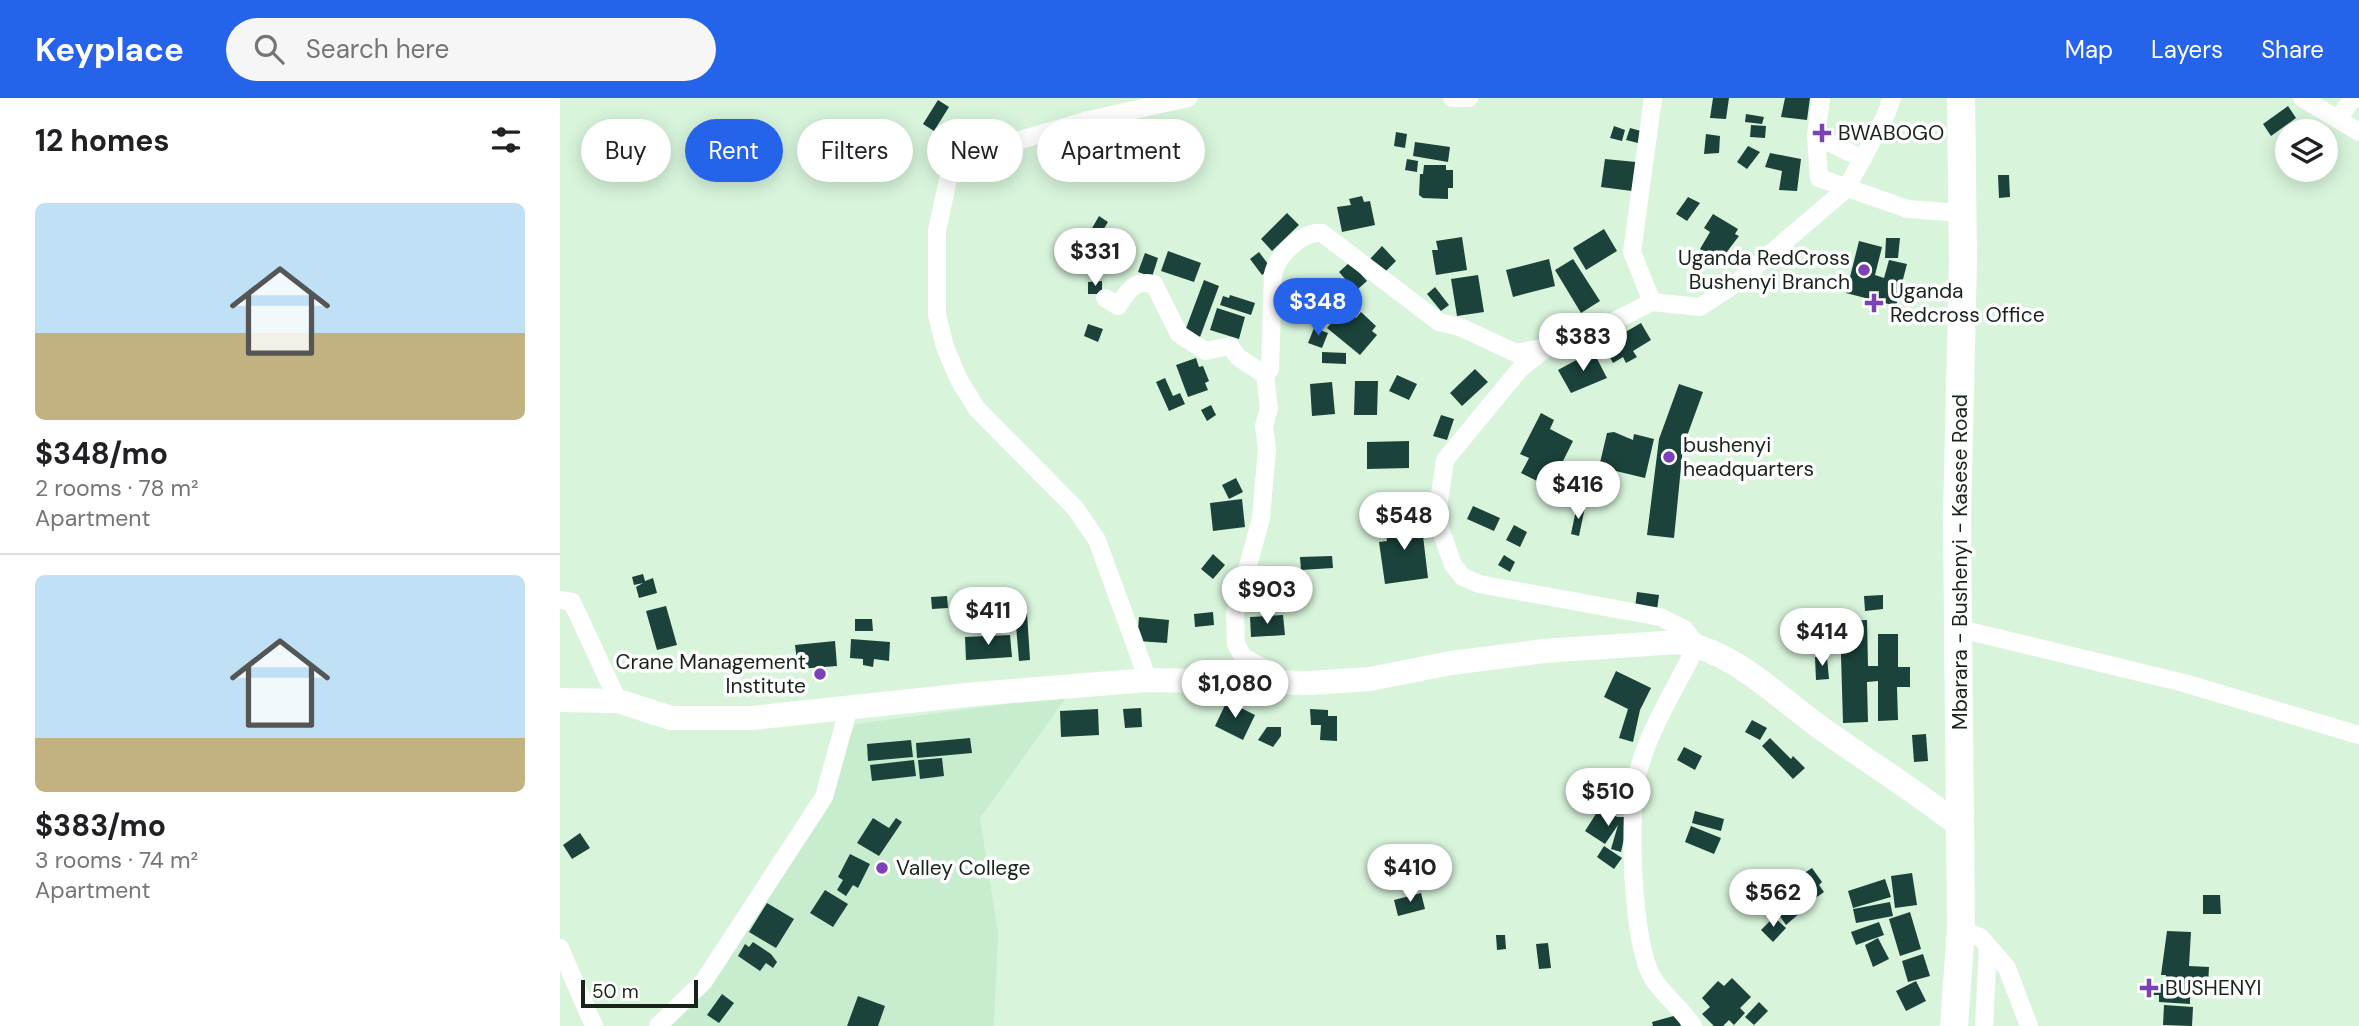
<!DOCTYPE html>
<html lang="en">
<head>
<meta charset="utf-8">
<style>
  :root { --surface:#fff; --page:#f6f6f6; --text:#202124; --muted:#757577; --line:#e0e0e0; --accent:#2563eb }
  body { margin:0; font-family:"DM Sans",sans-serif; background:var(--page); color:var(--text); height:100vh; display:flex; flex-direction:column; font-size:26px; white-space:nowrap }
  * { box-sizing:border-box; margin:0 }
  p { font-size:23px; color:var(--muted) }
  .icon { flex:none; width:38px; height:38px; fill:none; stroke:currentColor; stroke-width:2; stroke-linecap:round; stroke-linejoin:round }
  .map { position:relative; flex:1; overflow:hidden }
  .drawer { display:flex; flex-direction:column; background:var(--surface); width:560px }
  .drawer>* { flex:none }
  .top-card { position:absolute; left:21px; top:21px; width:665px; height:63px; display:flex; gap:14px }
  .controls { position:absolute; left:1715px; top:21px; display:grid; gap:14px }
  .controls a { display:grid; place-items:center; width:63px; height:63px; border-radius:50%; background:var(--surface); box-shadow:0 4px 18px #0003; font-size:35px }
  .scale { position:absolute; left:21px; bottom:18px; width:117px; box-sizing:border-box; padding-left:7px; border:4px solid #18231a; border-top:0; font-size:19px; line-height:24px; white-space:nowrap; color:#18231a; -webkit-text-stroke:5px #fff; paint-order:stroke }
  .price { position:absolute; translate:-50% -60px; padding:0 16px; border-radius:24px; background:#fff; color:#222; font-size:23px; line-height:46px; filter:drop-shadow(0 2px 4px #0008) }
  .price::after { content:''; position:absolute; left:50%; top:42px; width:21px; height:16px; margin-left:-10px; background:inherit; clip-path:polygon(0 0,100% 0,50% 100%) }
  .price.on { background:var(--accent); color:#fff }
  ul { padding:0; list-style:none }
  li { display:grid; align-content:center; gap:14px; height:371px; padding:0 35px }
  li+li { border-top:2px solid var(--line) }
  li span { display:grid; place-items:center; height:217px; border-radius:10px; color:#555 }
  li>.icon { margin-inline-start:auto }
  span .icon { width:126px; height:126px; fill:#fffc; stroke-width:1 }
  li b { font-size:30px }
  h2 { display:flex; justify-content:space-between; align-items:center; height:84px; padding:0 35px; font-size:30px }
  .pill { padding:0 24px; border-radius:32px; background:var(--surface); box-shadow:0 4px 18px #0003; font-size:24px; line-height:63px }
  .pill.on { background:var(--accent); color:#fff }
  header { display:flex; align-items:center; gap:42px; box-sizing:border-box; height:98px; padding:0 35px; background:var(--accent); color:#fff }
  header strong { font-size:33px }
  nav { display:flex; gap:38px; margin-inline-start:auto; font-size:24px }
  .search { width:490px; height:63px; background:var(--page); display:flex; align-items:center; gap:18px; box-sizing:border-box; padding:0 24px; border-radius:38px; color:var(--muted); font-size:26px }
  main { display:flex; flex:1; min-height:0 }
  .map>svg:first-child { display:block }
  .built { fill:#c8ecce }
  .building { fill:#1b423b }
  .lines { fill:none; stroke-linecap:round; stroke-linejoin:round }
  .street { stroke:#fff; stroke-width:18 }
  .secondary { stroke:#fff; stroke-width:24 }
  .primary { stroke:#fff; stroke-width:28 }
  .poi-dot { fill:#7c41b7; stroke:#fff; stroke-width:2.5 }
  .labels { text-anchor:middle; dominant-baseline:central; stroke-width:7; stroke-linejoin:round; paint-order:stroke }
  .poi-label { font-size:21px; fill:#18231a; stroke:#fff; text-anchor:start }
  .street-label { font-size:21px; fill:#18231a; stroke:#fff }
</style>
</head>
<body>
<header>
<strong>Keyplace</strong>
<div class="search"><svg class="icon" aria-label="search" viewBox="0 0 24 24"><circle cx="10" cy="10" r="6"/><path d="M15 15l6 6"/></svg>Search here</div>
<nav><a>Map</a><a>Layers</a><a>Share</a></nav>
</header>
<main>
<section class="drawer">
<h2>12 homes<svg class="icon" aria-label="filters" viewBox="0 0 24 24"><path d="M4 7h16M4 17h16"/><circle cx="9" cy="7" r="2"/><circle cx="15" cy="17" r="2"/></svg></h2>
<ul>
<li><span style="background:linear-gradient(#bfe0f5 60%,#c2b280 0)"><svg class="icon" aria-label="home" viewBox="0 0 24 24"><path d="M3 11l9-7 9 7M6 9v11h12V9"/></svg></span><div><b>$348/mo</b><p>2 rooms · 78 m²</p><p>Apartment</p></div></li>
<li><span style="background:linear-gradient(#bfe0f5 75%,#c2b280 0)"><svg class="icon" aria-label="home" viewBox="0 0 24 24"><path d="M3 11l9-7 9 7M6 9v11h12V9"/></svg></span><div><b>$383/mo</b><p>3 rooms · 74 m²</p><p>Apartment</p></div></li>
</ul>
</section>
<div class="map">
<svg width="1799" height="928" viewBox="0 0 1799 928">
  <rect width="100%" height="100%" fill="#d8f5dc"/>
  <polygon class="built" points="507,598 420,720 438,835 434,928 103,928 232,743 296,626"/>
  <g class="building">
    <polygon points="1153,0 1169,0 1166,21 1150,20"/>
    <polygon points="1225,0 1250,0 1247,22 1221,19"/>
    <polygon points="378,2 389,9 374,33 363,26"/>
    <polygon points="1728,8 1736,20 1711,38 1703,26"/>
    <polygon points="1186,16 1204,19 1202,26 1185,24"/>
    <polygon points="556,27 559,44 527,50 524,34"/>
    <polygon points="1191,27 1206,28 1205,40 1190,39"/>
    <polygon points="1054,28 1065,32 1062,43 1050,40"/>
    <polygon points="1070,30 1081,33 1078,45 1066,42"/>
    <polygon points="836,34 847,36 845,50 834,48"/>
    <polygon points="1146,36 1160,38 1159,55 1144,56"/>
    <polygon points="855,44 890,49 888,64 853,58"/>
    <polygon points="1188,48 1200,54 1187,71 1177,64"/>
    <polygon points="1210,55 1241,61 1237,93 1219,92 1222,73 1205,69"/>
    <polygon points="847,61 858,63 857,74 845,72"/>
    <polygon points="1045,61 1076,64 1072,93 1041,89"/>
    <polygon points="864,67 886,67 886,72 893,72 893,90 888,90 888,101 863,100 859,97 860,76 863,76"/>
    <polygon points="1438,77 1449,77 1450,99 1439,100"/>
    <polygon points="802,98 804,104 810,103 815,127 782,134 777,109 791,107 789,101"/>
    <polygon points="1128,99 1140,105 1127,123 1116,116"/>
    <polygon points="727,115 739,127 712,153 701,141"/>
    <polygon points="1153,116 1178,131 1175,136 1179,138 1160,163 1140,151 1150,134 1144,130"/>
    <polygon points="539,118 548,124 540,137 531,132"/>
    <polygon points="1044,131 1057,153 1026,172 1013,150"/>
    <polygon points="902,139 907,172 876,177 872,152 878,152 876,143"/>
    <polygon points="1326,140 1340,140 1338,160 1325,160"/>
    <polygon points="1299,143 1322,149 1315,177 1324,180 1329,162 1347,166 1336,208 1286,195"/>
    <polygon points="822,148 836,163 824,175 810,161"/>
    <polygon points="608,153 641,165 634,184 601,173"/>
    <polygon points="699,154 711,170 702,177 690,161"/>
    <polygon points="585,155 598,160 592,179 578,174"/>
    <polygon points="989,161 995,188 953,199 946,172"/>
    <polygon points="1013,161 1040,203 1021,215 995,172"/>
    <polygon points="790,164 807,183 791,197 781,186 786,182 779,174"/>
    <polygon points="918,177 924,214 897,218 891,181"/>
    <polygon points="644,182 659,188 640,239 625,233"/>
    <polygon points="542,183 542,196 528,196 528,184"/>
    <polygon points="875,189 889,207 881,213 867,196"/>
    <polygon points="670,197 695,205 691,217 660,207 663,198 669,200"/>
    <polygon points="657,210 685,219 679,241 650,232"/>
    <polygon points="784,210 796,220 801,214 816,228 812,233 817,237 800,257 767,230"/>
    <polygon points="1081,225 1091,242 1073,253 1077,259 1066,265 1063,259 1053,265 1043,247"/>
    <polygon points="528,226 543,231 538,244 524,238"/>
    <polygon points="754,230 768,235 762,250 748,245"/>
    <polygon points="1033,253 1047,280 1011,295 998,272"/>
    <polygon points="762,254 786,255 786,266 762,265"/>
    <polygon points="636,260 639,269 643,268 649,283 645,285 648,292 628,299 616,267"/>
    <polygon points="915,271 928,284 902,308 890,295"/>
    <polygon points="837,277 857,286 849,302 829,293"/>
    <polygon points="605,280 613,298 620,295 625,306 609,313 596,284"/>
    <polygon points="795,283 818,283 817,317 794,317"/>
    <polygon points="772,284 775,316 752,318 750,286"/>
    <polygon points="1119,286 1143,294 1123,349 1114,440 1087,437 1099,341"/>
    <polygon points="651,307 656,317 647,323 641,312"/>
    <polygon points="981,315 994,322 990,331 1013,343 1003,363 1008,366 996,391 985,386 987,382 980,378 977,383 961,375 969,360 960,356"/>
    <polygon points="881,317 894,321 887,342 873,338"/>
    <polygon points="1054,334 1073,342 1074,336 1094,341 1085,380 1039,369 1047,335"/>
    <polygon points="849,343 849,370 807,371 807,344"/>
    <polygon points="676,380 683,394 669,401 662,387"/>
    <polygon points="682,401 685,429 653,433 650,405"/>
    <polygon points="1017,407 1025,409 1019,438 1011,436"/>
    <polygon points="913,408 940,420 934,433 907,421"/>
    <polygon points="861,421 868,480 825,486 819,444 827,443 825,426"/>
    <polygon points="954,427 967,434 960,449 946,442"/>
    <polygon points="653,456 665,467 653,481 641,471"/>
    <polygon points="944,457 955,464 950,474 938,467"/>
    <polygon points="772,458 773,470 741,472 740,459"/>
    <polygon points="83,476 85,483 93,480 97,495 79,500 76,489 83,485 74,487 72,479"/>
    <polygon points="1077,494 1099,497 1097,512 1075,509"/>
    <polygon points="1323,497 1323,511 1305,513 1304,498"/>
    <polygon points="387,498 388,510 372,511 371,499"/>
    <polygon points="465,502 466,513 446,514 445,504"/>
    <polygon points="435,504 441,522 424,528 418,511"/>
    <polygon points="106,508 117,547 97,552 86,513"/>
    <polygon points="1274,511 1275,529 1245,530 1245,513"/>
    <polygon points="653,514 654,527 635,529 634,516"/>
    <polygon points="467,515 470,562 459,563 455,516"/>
    <polygon points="723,517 725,537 691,539 690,519"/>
    <polygon points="579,519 609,522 607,545 577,543"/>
    <polygon points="295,521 312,521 313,533 295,533"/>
    <polygon points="1307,522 1308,568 1318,568 1318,536 1338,536 1338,569 1350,569 1350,589 1337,589 1338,622 1318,623 1318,583 1307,584 1308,624 1283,625 1280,523"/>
    <polygon points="450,537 452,559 406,562 405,539"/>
    <polygon points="291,541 330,544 329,563 314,561 313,569 303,567 303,561 290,560"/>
    <polygon points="275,543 277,568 238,571 235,547"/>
    <polygon points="1255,559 1267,559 1269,581 1256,582"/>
    <polygon points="1056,573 1091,590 1080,612 1073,644 1059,640 1068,611 1044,599"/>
    <polygon points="667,603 695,617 683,642 655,628"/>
    <polygon points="581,610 582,629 565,630 563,611"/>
    <polygon points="538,611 539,637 501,639 500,613"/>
    <polygon points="750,611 768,612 768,618 777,618 777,643 760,642 761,627 751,627"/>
    <polygon points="1192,622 1207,630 1200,642 1185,634"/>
    <polygon points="707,629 721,629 721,638 713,649 698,642"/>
    <polygon points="1366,636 1368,663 1354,664 1352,637"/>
    <polygon points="410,640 412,655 357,660 356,645"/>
    <polygon points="1210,640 1231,661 1233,658 1245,670 1233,681 1202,648"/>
    <polygon points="351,642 353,659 308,663 307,646"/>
    <polygon points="1124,649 1142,658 1135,672 1117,662"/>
    <polygon points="382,660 384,678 360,681 358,662"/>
    <polygon points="354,662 356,678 312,683 310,667"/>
    <polygon points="1050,678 1068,686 1058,710 1040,702"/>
    <polygon points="1041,708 1057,719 1069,719 1061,754 1051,751 1058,727 1045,746 1025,733"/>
    <polygon points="1135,713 1164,721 1161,733 1132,725"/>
    <polygon points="313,720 329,730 336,720 342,724 319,758 297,745"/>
    <polygon points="1131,728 1161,740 1154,756 1125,744"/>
    <polygon points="20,735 30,750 12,761 3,747"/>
    <polygon points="1044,748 1062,760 1054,771 1037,759"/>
    <polygon points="290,756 310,766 298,790 293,787 286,798 277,792 283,782 278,779"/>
    <polygon points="1252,770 1262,784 1259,787 1264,794 1247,806 1232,783"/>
    <polygon points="1352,775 1357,807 1335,810 1331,778"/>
    <polygon points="1325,781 1331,799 1293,810 1288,793"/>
    <polygon points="1205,784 1216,800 1207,806 1196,791"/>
    <polygon points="265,792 288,806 273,829 250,815"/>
    <polygon points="861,795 865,811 838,818 834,802"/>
    <polygon points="1225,795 1241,814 1226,827 1212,807"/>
    <polygon points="1643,797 1660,797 1661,816 1643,816"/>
    <polygon points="1330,804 1333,818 1296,825 1293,811"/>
    <polygon points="207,805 234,821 216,850 189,834"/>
    <polygon points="1350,814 1361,851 1340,858 1329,821"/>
    <polygon points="1214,819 1226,830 1213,844 1201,832"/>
    <polygon points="1319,824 1324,837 1296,847 1291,834"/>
    <polygon points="1607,833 1631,834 1629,868 1649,869 1648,887 1630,886 1630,906 1599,904 1599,897 1593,897 1593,886 1605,886 1606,877 1601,877"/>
    <polygon points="936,837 945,837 946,851 937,852"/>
    <polygon points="1318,840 1329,861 1313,869 1305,847"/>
    <polygon points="193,844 211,856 217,864 213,870 206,865 200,873 178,858 185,846 189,849"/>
    <polygon points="988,845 991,870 979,871 976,846"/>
    <polygon points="1363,856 1370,878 1348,884 1342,863"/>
    <polygon points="1172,880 1191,899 1180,910 1185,915 1174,927 1169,922 1163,928 1154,928 1142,916 1150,909 1142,900 1158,883 1164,888"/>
    <polygon points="1356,883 1366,903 1346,913 1336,893"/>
    <polygon points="162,896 174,905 159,925 147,917"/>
    <polygon points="298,898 325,908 318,928 287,928"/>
    <polygon points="1199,904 1208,913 1194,927 1185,919"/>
    <polygon points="1604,907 1633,909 1632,928 1603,927"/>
    <polygon points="1117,917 1121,928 1093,928 1092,924"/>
  </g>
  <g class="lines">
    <g class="street">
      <polyline points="892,0 909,0"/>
      <polyline points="1261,0 1256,38 1259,80 1348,111 1402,115"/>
      <polyline points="1742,0 1799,34"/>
      <polyline points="1778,21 1793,0"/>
      <polyline points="1256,38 1303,61"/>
      <path d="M545,200L558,208C569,191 574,182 594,186L619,236L645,253L670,248L678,259L705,277"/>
      <polyline points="1092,204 1072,154 1093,0"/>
      <path d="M985,251L960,271L885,362L879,404L880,430L893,467L903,479L919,486L1100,519L1124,531L1137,547C1116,590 1088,632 1077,678C1068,719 1072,843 1092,879C1103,897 1122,911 1133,928"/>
      <polyline points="0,502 12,504 58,603"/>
      <polyline points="1400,531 1624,585 1799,637"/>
      <polyline points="588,582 537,442 515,410 417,311 399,282 385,249 377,217 377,133 390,72 415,55 529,22 628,0"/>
      <path d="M715,585L709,573L683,559L676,546L675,516L701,420L707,351L704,328L709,310L705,277L710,271L713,176C717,158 742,133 762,135L879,224L900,229L956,255L1013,244L1092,204L1140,209L1175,186L1286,91L1325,19L1332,0"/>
      <polyline points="1401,831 1420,839 1428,848 1424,928"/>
      <polyline points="1428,848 1447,870 1469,928"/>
      <polyline points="0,850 34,928"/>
      <polyline points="98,928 144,883 264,699 289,609"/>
    </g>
    <path class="secondary" d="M0,602L58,603L111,620H192L416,596L588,582L750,585L810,581L891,565L984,553L1118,544C1177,553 1221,603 1268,635C1312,666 1358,695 1400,728"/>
    <polyline class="primary" points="1394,928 1401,831 1397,421 1403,160 1401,0"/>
  </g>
  <g class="poi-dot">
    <path d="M1258.5 24.5h7v7h7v7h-7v7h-7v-7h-7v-7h7z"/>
    <circle cx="1304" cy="172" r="7"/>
    <path d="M1310.5 194.5h7v7h7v7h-7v7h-7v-7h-7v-7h7z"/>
    <circle cx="1109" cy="359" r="7"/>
    <circle cx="260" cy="576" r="7"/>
    <circle cx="322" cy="770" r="7"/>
    <path d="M1585.5 879.5h7v7h7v7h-7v7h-7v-7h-7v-7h7z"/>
  </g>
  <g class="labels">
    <g class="poi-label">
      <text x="1278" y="35">BWABOGO</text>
      <text x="1290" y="160" text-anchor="end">Uganda RedCross<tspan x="1290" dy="24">Bushenyi Branch</tspan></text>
      <text x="1330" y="193">Uganda<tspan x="1330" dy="24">Redcross Office</tspan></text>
      <text x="1123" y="347">bushenyi<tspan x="1123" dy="24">headquarters</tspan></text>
      <text x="246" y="564" text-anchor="end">Crane Management<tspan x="246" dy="24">Institute</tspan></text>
      <text x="336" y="770">Valley College</text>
      <text x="1605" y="890">BUSHENYI</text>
    </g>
    <g class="street-label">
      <text transform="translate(1400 464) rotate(-90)">Mbarara - Bushenyi - Kasese Road</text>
    </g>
  </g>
</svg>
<div class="controls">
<a><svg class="icon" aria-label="layers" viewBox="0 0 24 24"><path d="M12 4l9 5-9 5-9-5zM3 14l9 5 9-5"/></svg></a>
</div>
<div class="scale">50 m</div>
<b class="price" style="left:535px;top:190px">$331</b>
<b class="price on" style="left:758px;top:240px">$348</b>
<b class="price" style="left:1023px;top:275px">$383</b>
<b class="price" style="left:1018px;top:423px">$416</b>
<b class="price" style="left:844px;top:454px">$548</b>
<b class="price" style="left:707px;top:528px">$903</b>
<b class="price" style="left:428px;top:549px">$411</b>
<b class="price" style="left:1262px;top:570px">$414</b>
<b class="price" style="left:675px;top:622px">$1,080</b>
<b class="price" style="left:1048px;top:730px">$510</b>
<b class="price" style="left:850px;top:806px">$410</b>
<b class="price" style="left:1213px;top:831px">$562</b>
<div class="top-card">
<a class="pill">Buy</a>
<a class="pill on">Rent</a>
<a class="pill">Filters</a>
<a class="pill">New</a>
<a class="pill">Apartment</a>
</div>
</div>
</main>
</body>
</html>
